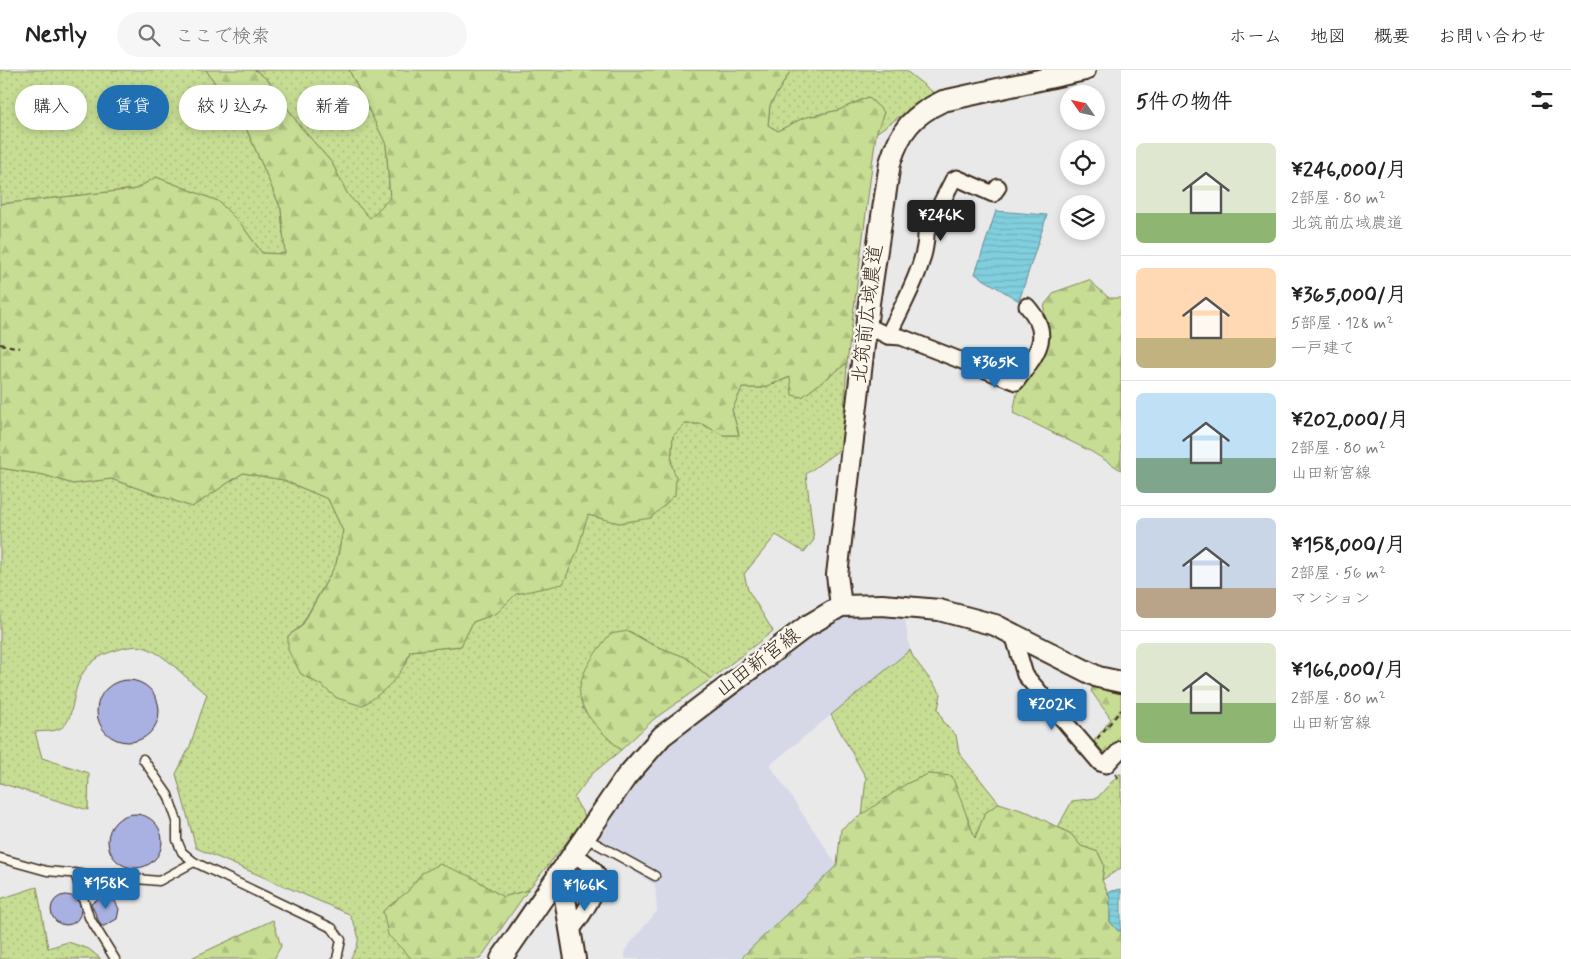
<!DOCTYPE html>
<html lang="ja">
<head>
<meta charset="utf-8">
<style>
  :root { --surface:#fff; --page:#f6f6f6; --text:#222; --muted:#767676; --line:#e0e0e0; --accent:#1f6fb2 }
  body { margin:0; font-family:Mynerve,"Klee One",sans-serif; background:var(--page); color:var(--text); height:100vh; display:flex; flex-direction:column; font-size:19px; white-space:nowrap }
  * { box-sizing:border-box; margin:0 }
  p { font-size:16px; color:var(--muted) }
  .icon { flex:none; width:28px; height:28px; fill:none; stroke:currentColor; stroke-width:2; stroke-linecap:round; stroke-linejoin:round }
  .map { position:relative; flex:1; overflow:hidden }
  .side { display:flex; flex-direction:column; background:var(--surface); width:450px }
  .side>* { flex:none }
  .guide { position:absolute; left:15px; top:15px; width:475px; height:45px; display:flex; gap:10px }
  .needle { width:32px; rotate:304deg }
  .fabs { position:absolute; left:1060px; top:15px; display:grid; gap:10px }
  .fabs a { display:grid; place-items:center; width:45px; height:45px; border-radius:50%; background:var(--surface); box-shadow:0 2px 8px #0003; font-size:25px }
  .price { position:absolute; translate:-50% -42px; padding:0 11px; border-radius:5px; background:var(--accent); color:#fff; font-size:16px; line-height:32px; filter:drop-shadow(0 1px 2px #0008) }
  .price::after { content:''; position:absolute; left:50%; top:30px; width:15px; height:11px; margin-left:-8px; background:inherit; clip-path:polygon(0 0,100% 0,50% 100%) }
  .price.active { background:#222; color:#fff }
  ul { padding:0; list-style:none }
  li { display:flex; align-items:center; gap:15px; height:125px; padding:0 15px }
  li+li { border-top:1px solid var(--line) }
  li span { display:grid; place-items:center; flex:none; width:140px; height:100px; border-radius:8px; color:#555 }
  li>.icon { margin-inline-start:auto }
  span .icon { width:60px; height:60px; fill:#fffc; stroke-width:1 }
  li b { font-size:21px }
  h2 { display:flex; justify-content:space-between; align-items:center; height:60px; padding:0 15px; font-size:21px }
  .chip { padding:0 18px; border-radius:22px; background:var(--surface); box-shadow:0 2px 8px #0003; font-size:18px; line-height:45px }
  .chip.active { background:var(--accent); color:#fff }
  header { display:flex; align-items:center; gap:30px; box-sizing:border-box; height:70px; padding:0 25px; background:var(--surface); border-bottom:1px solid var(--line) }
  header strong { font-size:24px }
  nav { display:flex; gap:28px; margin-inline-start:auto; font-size:18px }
  .search { width:350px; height:45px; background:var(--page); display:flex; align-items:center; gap:12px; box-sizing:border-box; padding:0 18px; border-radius:28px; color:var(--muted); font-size:19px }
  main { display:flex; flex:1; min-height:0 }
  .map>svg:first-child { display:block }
  .built { fill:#d6d8e8 }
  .grass { fill:url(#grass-dots); stroke:#808458 }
  .forest { fill:url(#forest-firs); stroke:#808458 }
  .water { fill:url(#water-rules); stroke:#658d91 }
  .building { fill:#a8b1e2; stroke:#3b2a1e }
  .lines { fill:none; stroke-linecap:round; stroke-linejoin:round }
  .lane-casing { stroke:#3b2a1e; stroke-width:11 }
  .street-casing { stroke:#3b2a1e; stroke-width:19 }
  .secondary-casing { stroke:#3b2a1e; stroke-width:24 }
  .path { stroke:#3b2a1e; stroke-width:2; stroke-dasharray:5 4; stroke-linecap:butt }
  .lane { stroke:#fbf7ec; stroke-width:8 }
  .street { stroke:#fbf7ec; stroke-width:15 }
  .secondary { stroke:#fbf7ec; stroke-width:20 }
  .labels { text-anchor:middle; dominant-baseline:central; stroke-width:4.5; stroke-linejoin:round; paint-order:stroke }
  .street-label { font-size:20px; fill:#3b2a1e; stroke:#fbf7ec }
</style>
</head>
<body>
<header>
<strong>Nestly</strong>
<div class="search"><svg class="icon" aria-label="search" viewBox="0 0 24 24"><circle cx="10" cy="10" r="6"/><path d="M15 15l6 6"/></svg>ここで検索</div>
<nav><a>ホーム</a><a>地図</a><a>概要</a><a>お問い合わせ</a></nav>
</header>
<main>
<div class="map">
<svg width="1121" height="889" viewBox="0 0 1121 889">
  <defs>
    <pattern id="grass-dots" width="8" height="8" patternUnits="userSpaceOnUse" patternTransform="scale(1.25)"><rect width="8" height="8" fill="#c6dd93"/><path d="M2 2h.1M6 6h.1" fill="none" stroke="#abbe7e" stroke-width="1.8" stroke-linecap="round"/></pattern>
    <pattern id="forest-firs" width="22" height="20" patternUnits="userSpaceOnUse" patternTransform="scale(1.25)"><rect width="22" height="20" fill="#c6dd93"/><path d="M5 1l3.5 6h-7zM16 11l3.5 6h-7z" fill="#abbe7e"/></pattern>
    <pattern id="water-rules" width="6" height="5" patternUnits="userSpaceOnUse" patternTransform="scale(1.25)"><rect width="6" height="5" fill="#81cfde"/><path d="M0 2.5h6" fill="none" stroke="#70b2be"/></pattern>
  </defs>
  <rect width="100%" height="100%" fill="#eae9ea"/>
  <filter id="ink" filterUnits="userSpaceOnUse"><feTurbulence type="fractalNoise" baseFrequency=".02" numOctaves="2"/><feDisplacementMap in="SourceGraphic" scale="10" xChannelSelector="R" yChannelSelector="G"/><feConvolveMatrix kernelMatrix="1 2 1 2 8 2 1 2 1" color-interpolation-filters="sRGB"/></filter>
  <g filter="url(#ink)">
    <polygon class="built" points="853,543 904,543 910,580 770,695 837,795 742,889 625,889 625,880 657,841 655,815 587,772 673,670 807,568"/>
    <g class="grass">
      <polygon points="0,0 206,0 245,56 264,99 281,139 285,184 262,183 241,154 218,131 156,107 136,119 0,134"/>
      <polygon points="255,0 349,0 386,74 390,128 370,148 348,125 332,93 299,55 268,10"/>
      <polygon points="791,0 905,0 934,23 876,63 884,42 868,27 839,40 803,48 778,61 768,55 770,35"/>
      <path d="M847,293L842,378L806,404L814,470L804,482L776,465L744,504L748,520L773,561L711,609L685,587L651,574L629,561L582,638L604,664L621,680L592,704L574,728L586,748L528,820L503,827L472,807L422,803L408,822L383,841L412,889H350C363,870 359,863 349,844L196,778L176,704L190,676L207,624C188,612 173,591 153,581C141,574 130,576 117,580C61,595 82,646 61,658C55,662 42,661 35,662L42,688L89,703L88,740L0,713V398L44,405L73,414L111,409L192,437L243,403L283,410L328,429L343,461L336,494L301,556L288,566L301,604L321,615L337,628L406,595L410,581L461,576L473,552L497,543L588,445L619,453L676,408L671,393L673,366L685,354H702L723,365H739L732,340L742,318H762L791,307L802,327Z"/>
      <polygon points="910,580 913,587 941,624 938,639 944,653 956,665 959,683 999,733 985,743 975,769 951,706 928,704 906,714 862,747 866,708 831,645"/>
      <polygon points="1119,704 1121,704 1121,798 1102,810 1104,795 1098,782 1081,776 1071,764 1058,757 1072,731 1097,728"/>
      <polygon points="37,817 48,878 68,872 89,879 101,889 0,889 0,829"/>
    </g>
    <g class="forest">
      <path d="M206,0H255L268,10L299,55L332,93L348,125L370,148L390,128L386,74L349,0H791L770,35L768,55L778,61L803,48L839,40L868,27L884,42L876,64L847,293L802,327L792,325L790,307L762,318H742L732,340L739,365H723L702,354H685L673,366L671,393L676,408L675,425L651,448L619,453L588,445L577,482L563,514L516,524L497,543L473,552L461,576L410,581C402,607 385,621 362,636L337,628L321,615L301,604L288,580V566L302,556L336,494L343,461L328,429L283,410L243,403L192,437L111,409L73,414L44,405L0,398V134L136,119L156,107L218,131L241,154L262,183L285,184L281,139L264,99L245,56Z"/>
      <polygon points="1089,210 1109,228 1121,228 1121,400 1092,382 1013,343 1021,304 1039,275 1045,234 1055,222"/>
      <path d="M628,561L651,574L685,587L711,609L654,649L621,680C570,634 566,619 610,564Z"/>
      <polygon points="1095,612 1121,619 1121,671 1106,685 1094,671 1111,649 1091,621"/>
      <polygon points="928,704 952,706 975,768 985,743 999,733 1030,743 1071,764 1081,776 1098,782 1104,795 1102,810 1110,828 1110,852 1121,861 1121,889 740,889 837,795 841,759 906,714"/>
      <polygon points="440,794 472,807 503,827 528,820 480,889 412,889 388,865 383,841 407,822 422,803"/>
      <polygon points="273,850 281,876 274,889 189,889"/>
    </g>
    <g class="water">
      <polygon points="996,141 1047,145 1019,231 975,204"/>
      <polygon points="1121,819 1121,861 1118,861 1110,852 1110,828 1108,822"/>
    </g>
    <g class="building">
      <circle cx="128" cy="641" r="31"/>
      <circle cx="135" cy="771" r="27"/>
      <circle cx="66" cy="840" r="15"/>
      <polygon points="102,826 115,831 119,839 117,849 104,856 101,856 91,834"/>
    </g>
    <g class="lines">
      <defs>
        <g id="lane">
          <polyline points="143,689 168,725 177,751 177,770 182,782 194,792 332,858 341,870 337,889"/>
          <polyline points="586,768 655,806"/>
          <polyline points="0,788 47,801 159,811 194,792"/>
          <polyline points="75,803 89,847 115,889"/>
        </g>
        <g id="street">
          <path d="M866,255L888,266L901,267L1016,312C1035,285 1055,267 1027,236"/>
          <path d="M888,266C901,238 927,194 926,163L953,110L957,108L993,124L998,117"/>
          <polyline points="1013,564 1025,605 1100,693 1106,695 1121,679"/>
          <path d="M570,861C579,852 603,816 597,804C593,796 580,789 573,783"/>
        </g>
        <g id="secondary">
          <path d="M841,536L837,505L869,233L890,93C900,60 913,45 943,31L1085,0"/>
          <polyline points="558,804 564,822 575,889"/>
          <polyline points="501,889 626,707 662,666 807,556 841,536 882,535 939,540 995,555 1098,607 1121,612"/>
        </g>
      </defs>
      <use href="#lane" class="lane-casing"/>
      <use href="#street" class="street-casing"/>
      <use href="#secondary" class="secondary-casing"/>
      <g class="path">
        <polyline points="0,274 20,278"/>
        <polyline points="1097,669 1121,640"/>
        <polyline points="1115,704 1121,711"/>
      </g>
      <use href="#lane" class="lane"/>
      <use href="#street" class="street"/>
      <use href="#secondary" class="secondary"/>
    </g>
  </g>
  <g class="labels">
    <g class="street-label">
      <text transform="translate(868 244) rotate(-83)">北筑前広域農道</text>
      <text transform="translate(758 593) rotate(-37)">山田新宮線</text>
    </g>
  </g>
</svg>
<div class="fabs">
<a><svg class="needle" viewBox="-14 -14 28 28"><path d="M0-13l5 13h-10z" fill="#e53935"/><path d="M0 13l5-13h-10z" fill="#767676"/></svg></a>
<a><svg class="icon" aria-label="locate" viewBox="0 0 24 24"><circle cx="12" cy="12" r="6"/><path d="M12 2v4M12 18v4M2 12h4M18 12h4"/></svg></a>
<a><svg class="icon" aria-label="layers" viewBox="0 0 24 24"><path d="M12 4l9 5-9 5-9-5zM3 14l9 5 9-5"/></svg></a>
</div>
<b class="price active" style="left:941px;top:172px">¥246K</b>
<b class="price" style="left:995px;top:319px">¥365K</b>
<b class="price" style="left:1052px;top:661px">¥202K</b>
<b class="price" style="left:106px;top:840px">¥158K</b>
<b class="price" style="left:585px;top:842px">¥166K</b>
<div class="guide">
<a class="chip">購入</a>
<a class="chip active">賃貸</a>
<a class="chip">絞り込み</a>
<a class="chip">新着</a>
</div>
</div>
<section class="side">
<h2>5件の物件<svg class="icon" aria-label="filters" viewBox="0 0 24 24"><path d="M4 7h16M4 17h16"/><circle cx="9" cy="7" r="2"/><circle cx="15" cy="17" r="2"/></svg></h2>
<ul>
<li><span style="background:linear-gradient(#dfe7d0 70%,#8fb573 0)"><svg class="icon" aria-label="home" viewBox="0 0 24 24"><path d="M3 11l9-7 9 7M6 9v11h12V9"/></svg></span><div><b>¥246,000/月</b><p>2部屋 · 80 m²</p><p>北筑前広域農道</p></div></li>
<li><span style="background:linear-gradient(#ffd9b3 70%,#c2b280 0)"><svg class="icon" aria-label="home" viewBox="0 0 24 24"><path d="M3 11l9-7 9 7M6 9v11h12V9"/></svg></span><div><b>¥365,000/月</b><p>5部屋 · 128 m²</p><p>一戸建て</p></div></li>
<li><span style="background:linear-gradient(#bfe0f5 65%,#7fa58c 0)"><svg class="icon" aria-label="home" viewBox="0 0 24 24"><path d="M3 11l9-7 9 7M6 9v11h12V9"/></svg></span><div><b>¥202,000/月</b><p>2部屋 · 80 m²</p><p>山田新宮線</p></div></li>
<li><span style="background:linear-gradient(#c9d6e8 70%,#b9a48a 0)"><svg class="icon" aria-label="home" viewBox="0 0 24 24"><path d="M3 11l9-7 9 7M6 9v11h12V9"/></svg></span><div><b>¥158,000/月</b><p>2部屋 · 56 m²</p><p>マンション</p></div></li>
<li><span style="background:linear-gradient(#dfe7d0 60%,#8fb573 0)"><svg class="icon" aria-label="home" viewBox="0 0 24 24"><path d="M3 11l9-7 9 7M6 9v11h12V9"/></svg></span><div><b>¥166,000/月</b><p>2部屋 · 80 m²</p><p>山田新宮線</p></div></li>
</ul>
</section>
</main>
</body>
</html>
